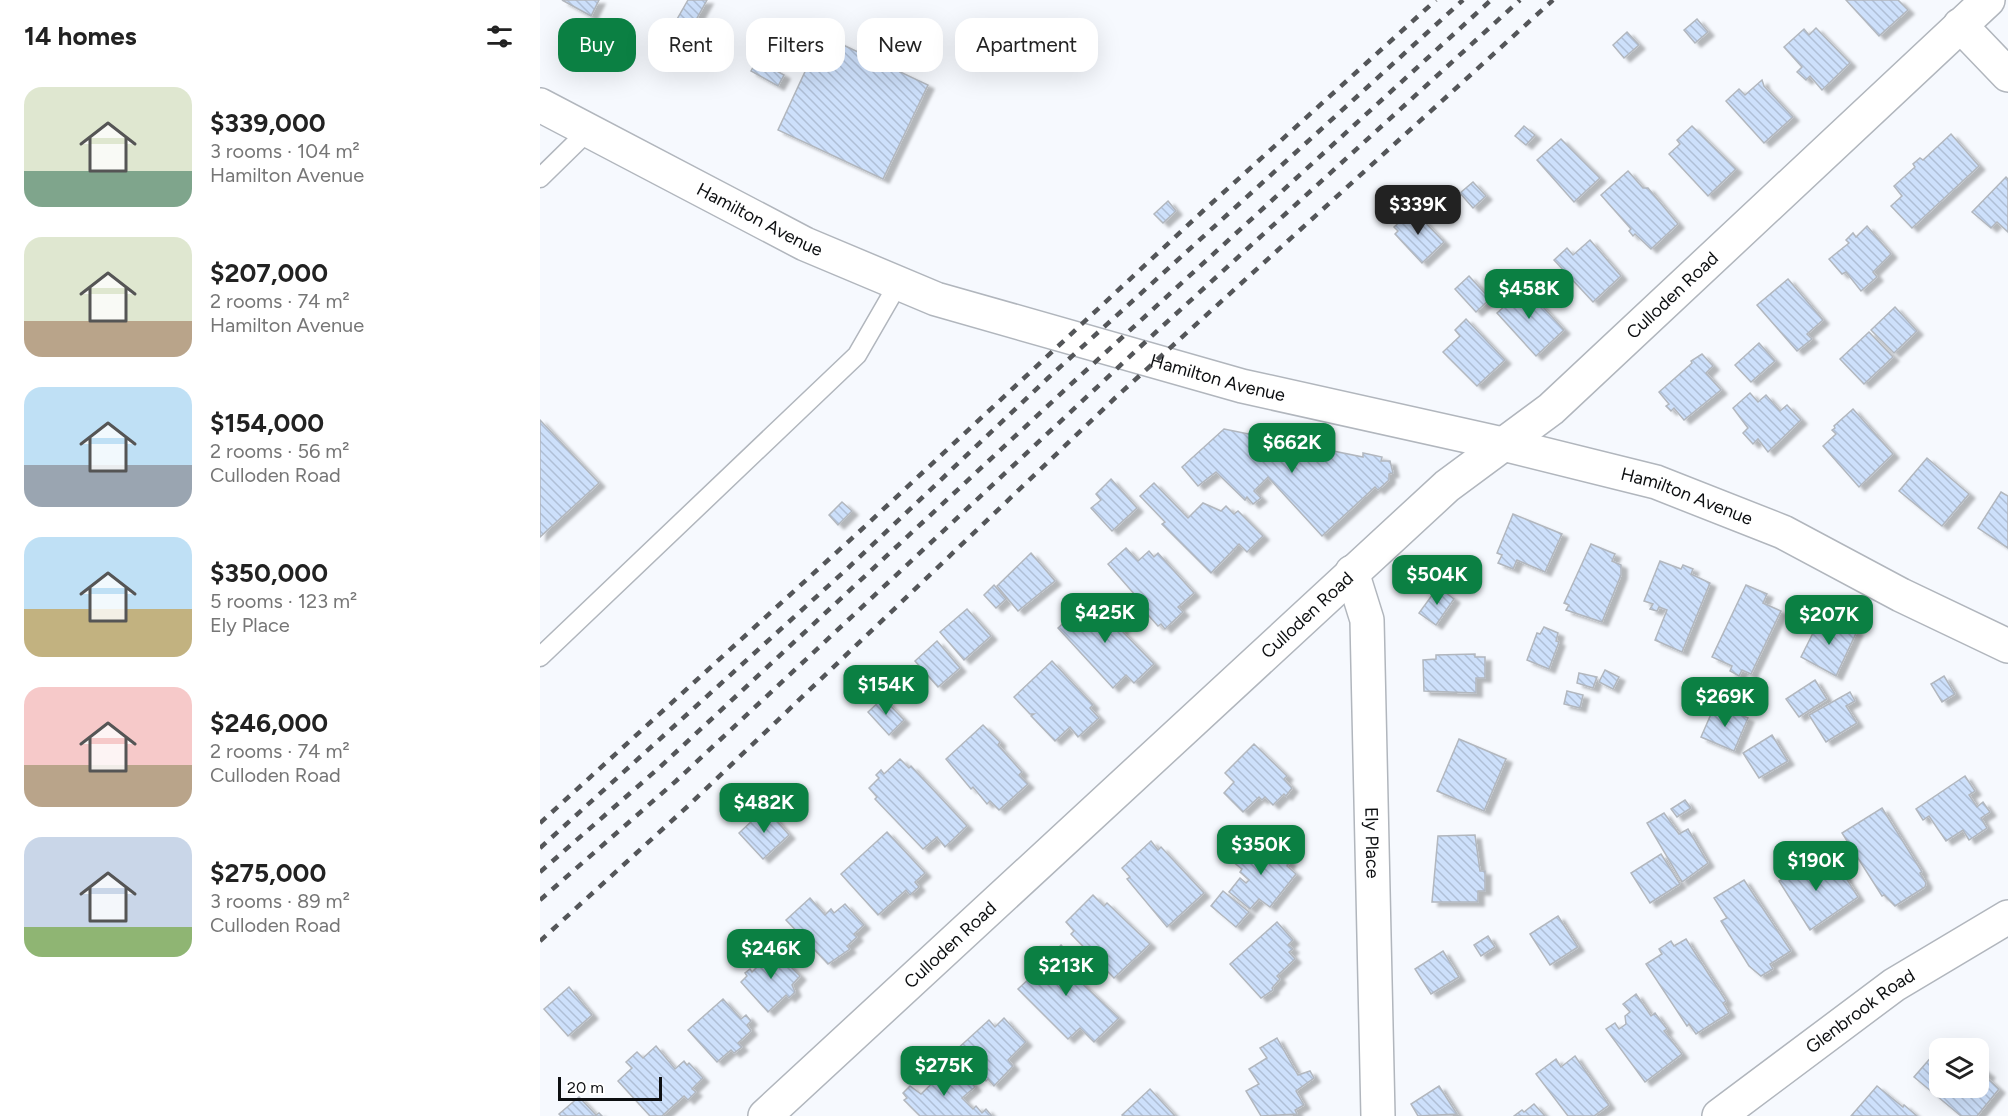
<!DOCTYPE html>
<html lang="en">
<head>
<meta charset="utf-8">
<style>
  :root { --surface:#fff; --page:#f2f2f2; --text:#222; --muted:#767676; --accent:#0b8043 }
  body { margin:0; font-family:Figtree,sans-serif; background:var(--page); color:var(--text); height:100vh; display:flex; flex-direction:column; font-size:22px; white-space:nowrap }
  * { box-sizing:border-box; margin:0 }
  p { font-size:20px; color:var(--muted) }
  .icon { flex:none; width:33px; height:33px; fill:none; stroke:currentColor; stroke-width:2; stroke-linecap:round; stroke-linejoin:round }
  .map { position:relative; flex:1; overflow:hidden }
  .drawer { display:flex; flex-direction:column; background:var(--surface); width:540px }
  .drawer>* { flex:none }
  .top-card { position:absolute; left:18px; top:18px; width:570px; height:54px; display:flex; gap:12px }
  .fabs { position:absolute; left:1389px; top:1038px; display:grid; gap:12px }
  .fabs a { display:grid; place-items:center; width:60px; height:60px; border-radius:12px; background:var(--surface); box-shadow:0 6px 24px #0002; font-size:30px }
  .scale { position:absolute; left:18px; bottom:15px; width:104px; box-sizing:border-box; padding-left:6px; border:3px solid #0d0f11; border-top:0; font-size:16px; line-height:21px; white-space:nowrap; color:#0d0f11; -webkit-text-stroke:4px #fff; paint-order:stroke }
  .price { position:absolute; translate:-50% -51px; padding:0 14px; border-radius:12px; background:var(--accent); color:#fff; font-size:20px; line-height:39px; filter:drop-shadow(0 2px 3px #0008) }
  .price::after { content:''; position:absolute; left:50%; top:36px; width:18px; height:14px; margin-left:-9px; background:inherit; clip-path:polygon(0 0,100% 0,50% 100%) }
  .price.selected { background:#222; color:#fff }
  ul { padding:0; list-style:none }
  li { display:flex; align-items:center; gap:18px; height:150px; padding:0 24px }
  li span { display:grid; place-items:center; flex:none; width:168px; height:120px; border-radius:18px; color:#555 }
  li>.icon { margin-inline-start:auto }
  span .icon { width:72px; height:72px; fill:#fffc; stroke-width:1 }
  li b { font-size:26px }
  h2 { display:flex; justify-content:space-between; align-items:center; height:72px; padding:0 24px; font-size:26px }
  .chip { padding:0 21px; border-radius:18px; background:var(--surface); box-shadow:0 6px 24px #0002; font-size:21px; line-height:54px }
  .chip.selected { background:var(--accent); color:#fff }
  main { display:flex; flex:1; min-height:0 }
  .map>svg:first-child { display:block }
  .building { fill:url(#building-back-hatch); stroke:#b2b7be; stroke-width:1.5; filter:url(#shadow) }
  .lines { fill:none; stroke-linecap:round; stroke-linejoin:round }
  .service-casing { stroke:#b1b6bd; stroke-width:21 }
  .minor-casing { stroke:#b1b6bd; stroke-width:36 }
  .tertiary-casing { stroke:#b1b6bd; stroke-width:36 }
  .service { stroke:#fff; stroke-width:18 }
  .minor { stroke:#fff; stroke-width:33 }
  .tertiary { stroke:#fff; stroke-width:33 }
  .rail { stroke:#545659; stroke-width:4.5; stroke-dasharray:8 8; stroke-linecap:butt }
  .labels { text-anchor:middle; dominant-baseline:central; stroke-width:4.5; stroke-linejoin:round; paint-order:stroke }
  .street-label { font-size:18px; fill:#0d0f11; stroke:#fff }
</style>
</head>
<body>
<main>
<section class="drawer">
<h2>14 homes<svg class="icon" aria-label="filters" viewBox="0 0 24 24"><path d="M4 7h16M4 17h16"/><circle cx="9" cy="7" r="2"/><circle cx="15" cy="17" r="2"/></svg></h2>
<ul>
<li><span style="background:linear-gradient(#dfe7d0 70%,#7fa58c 0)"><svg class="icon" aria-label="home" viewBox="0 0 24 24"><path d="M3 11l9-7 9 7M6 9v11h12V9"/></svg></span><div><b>$339,000</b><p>3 rooms · 104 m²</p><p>Hamilton Avenue</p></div></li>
<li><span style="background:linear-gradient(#dfe7d0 70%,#b9a48a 0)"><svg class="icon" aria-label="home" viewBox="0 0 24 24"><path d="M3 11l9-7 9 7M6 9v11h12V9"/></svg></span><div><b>$207,000</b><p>2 rooms · 74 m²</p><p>Hamilton Avenue</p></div></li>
<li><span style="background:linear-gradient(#bfe0f5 65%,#9aa5b1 0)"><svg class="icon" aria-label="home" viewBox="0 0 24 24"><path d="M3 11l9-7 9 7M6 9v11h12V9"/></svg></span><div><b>$154,000</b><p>2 rooms · 56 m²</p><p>Culloden Road</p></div></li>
<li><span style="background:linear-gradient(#bfe0f5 60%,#c2b280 0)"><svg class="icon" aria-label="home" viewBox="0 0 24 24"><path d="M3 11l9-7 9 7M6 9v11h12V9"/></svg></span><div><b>$350,000</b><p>5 rooms · 123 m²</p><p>Ely Place</p></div></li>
<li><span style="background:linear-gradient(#f6c9c9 65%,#b9a48a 0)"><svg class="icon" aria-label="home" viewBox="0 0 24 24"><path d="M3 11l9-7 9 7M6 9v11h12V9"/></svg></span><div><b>$246,000</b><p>2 rooms · 74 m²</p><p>Culloden Road</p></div></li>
<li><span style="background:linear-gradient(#c9d6e8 75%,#8fb573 0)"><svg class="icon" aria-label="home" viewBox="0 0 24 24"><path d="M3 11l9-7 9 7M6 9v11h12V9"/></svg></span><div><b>$275,000</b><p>3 rooms · 89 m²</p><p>Culloden Road</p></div></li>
</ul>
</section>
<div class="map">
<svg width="1468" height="1116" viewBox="0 0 1468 1116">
  <defs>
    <pattern id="building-back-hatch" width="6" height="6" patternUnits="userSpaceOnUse" patternTransform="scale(1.5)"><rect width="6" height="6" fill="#cde0fb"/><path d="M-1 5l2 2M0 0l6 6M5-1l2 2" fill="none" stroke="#afbfd6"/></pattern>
    <filter id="shadow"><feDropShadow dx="6" dy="4" stdDeviation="1.5" flood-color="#0004"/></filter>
  </defs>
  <rect width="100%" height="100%" fill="#f6f9fe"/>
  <g class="building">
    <polygon points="22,0 59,0 51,16"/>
    <polygon points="148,0 167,0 147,36 132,28"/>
    <polygon points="1306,0 1358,0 1368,10 1339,36"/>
    <polygon points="1157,19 1168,32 1155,43 1144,30"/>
    <polygon points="1276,28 1310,63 1282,90 1270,76 1266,80 1257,72 1262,67 1244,47 1264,29 1269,35"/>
    <polygon points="1087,32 1099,45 1084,58 1073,45"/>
    <polygon points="282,35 388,85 343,179 238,130"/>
    <polygon points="217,60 244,75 238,86 211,71"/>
    <polygon points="1222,80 1224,86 1253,117 1224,143 1186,101 1199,89 1205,95"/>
    <polygon points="984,126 995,135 986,145 975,136"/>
    <polygon points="1152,126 1196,169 1168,196 1129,154 1140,144 1137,140"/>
    <polygon points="1411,134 1439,166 1372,228 1351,206 1362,196 1354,186 1375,167 1373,164 1380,158 1383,160"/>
    <polygon points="1021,139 1060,178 1034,202 997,160"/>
    <polygon points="1088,171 1103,188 1108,188 1138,224 1111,249 1095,234 1093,236 1089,231 1091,229 1061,195"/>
    <polygon points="1466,177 1468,179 1468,232 1457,222 1451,228 1432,212"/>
    <polygon points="933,182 946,196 933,208 920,193"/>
    <polygon points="628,201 636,211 623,223 614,214"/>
    <polygon points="873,210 904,242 882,263 855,234 858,231 854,227"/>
    <polygon points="1327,226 1351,254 1333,272 1337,277 1321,291 1306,272 1302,274 1289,259 1309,243 1306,240 1313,233 1316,237"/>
    <polygon points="1050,240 1081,276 1053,302 1014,260 1027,248 1033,255"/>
    <polygon points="929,276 950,299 936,312 915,289"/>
    <polygon points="1248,279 1283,320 1267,334 1272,339 1257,351 1217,305"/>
    <polygon points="981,283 1024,330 996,356 957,313 967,304 963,299"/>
    <polygon points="1355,307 1377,331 1354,353 1331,330"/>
    <polygon points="926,319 965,360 937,386 903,352 920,336 915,330"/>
    <polygon points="1329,332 1353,357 1324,384 1300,359"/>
    <polygon points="1219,343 1235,361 1211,382 1195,365"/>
    <polygon points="1162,354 1173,366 1166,373 1181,390 1144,420 1134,408 1131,411 1126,406 1129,404 1119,392 1152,363 1151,361"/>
    <polygon points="1210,393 1218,402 1226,395 1240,411 1247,405 1261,420 1228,452 1218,439 1213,444 1203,433 1208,428 1193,408"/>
    <polygon points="1313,409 1353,454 1319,487 1283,446 1296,434 1292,430 1295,428 1294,426"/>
    <polygon points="0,420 59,483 0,537"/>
    <polygon points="684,429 823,457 823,453 842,457 841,461 850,461 853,473 849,474 849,480 838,490 835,487 782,536 728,477 714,491 721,498 713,504 707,497 705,500 676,472 658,486 642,467"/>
    <polygon points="1387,458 1429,494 1402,526 1359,491"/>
    <polygon points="571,479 597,508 572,531 551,508 561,500 556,494"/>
    <polygon points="614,483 648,518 663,503 681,511 686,506 694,514 698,511 723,536 707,552 699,544 671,573 622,524 625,522 600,496"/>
    <polygon points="1461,492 1468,496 1468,548 1438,528"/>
    <polygon points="302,502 312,511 298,525 289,515"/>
    <polygon points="973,514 1022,534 1005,572 977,560 973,569 958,563 962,555 957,553"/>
    <polygon points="1051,544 1075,554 1072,561 1081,565 1081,575 1062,622 1026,610 1029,605 1024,603"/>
    <polygon points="586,548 598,561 609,551 614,557 618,553 654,593 638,607 643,612 625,629 621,624 618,626 600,606 603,604 568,564"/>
    <polygon points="491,553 515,581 478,611 457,586"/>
    <polygon points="1120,561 1141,569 1143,565 1153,569 1151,574 1170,583 1142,652 1115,640 1127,610 1119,607 1117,611 1110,609 1113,604 1104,601"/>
    <polygon points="454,585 466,599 456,608 444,595"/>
    <polygon points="1206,585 1227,594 1223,603 1241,611 1211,674 1202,670 1199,676 1190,671 1192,666 1172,657"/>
    <polygon points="898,587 914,599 896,625 879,613"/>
    <polygon points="552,596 584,627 581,630 614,664 594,683 586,675 573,688 518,628"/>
    <polygon points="427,609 451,636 424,660 400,632"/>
    <polygon points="1281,617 1292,624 1302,628 1304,625 1317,631 1296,676 1261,657"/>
    <polygon points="1004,627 1018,633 1016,641 1019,642 1009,669 987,660 997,633 1000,634"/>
    <polygon points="397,641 420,668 398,687 375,661"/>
    <polygon points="935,654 935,657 945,657 945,678 936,678 936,693 884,691 883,660 896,659 896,655"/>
    <polygon points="512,661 553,705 550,708 559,718 538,737 530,727 515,741 491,716 494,714 490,714 474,697"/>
    <polygon points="1065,670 1079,677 1073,689 1059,682"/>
    <polygon points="1039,673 1057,677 1053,688 1037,683"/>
    <polygon points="1404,676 1415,694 1402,702 1391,684"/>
    <polygon points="1275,680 1287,699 1259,717 1246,699"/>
    <polygon points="1027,691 1043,695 1040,708 1024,704"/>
    <polygon points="1310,692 1315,701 1306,706 1317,723 1286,742 1269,715"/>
    <polygon points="343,698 364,720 349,735 328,712"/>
    <polygon points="1175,705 1208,718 1194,751 1161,737"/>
    <polygon points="443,725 460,742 458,745 482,772 479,775 488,784 459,810 450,801 447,804 433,787 431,789 406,759"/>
    <polygon points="1232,735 1248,761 1219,778 1203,753"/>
    <polygon points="919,739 966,759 944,811 897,791"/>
    <polygon points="714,744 747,776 744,779 752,788 746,796 744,794 733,805 725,797 722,800 719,797 703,812 684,793 694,782 685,773"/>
    <polygon points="360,759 369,768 371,766 427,826 405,847 397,837 383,849 335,799 337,797 329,788 339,778 336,775 341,770 344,774"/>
    <polygon points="1425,776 1435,791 1429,795 1437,807 1443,802 1450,812 1441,818 1447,828 1429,840 1423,830 1406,841 1389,816 1383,820 1376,809"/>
    <polygon points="243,788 254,799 242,809 231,799"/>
    <polygon points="1145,800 1151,808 1137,817 1131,809"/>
    <polygon points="226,808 249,835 223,859 199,833"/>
    <polygon points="1342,808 1382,872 1380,873 1386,883 1385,887 1355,906 1344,895 1342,896 1302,833"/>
    <polygon points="1124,813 1139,834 1148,829 1168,863 1142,882 1107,823"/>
    <polygon points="347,832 385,873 375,882 379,887 370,895 366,890 338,915 301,874"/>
    <polygon points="684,834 694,844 687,849 678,840"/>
    <polygon points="935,835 940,871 945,871 945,891 938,891 938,902 892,902 898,836"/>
    <polygon points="611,841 618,850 621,847 664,893 627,927 587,879 590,877 582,868"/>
    <polygon points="710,842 719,849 721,846 735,856 738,852 750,862 747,866 756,874 730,907 719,899 710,909 689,892 700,878 706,883 709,880 700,872 702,869 693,862"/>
    <polygon points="1121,854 1140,884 1110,903 1091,873"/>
    <polygon points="1252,859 1261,873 1282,860 1294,879 1303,873 1318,897 1270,930 1239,881 1245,877 1239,867"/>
    <polygon points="1204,880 1251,951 1230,964 1233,969 1221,976 1209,966 1181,921 1187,918 1174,898"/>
    <polygon points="683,891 709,912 696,927 671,906"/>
    <polygon points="553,895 564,906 567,903 610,944 574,978 531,934 534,931 526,922"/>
    <polygon points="270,898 285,915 291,909 294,913 305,904 324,925 314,934 317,937 307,946 310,949 288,964 246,920"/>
    <polygon points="1018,916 1038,947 1010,965 990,934"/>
    <polygon points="737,922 753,940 748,945 753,949 749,952 755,959 737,976 740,979 732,988 733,990 721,998 690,964"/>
    <polygon points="948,936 955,947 941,956 934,945"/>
    <polygon points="1146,939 1186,1001 1183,1003 1189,1013 1156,1034 1149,1024 1147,1026 1106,964 1122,954 1119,949 1131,941 1134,946"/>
    <polygon points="521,945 537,962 529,971 579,1018 554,1042 540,1028 528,1039 478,989 493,975 493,966 504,955 511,955"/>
    <polygon points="230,946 260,976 252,985 255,992 249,998 246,995 228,1012 201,982 207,976 205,973 210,969 212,972 229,955 225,951"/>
    <polygon points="903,951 919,977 891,994 875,969"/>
    <polygon points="29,987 52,1015 28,1036 4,1009"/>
    <polygon points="1096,994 1111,1016 1115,1013 1127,1029 1124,1031 1142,1054 1105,1082 1066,1029 1075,1023 1079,1029 1086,1024 1085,1016 1090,1012 1083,1004"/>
    <polygon points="183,999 201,1019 206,1015 211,1021 207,1025 211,1031 198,1043 202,1047 194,1053 191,1050 177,1062 148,1030"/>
    <polygon points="464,1018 486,1042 468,1060 473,1066 454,1086 448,1079 446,1081 439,1073 437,1074 415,1051 449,1020 455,1027"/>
    <polygon points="737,1038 758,1075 770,1071 774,1078 756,1091 764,1105 755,1110 757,1114 721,1116 706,1091 719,1084 709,1069 727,1058 720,1048"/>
    <polygon points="116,1046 135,1069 144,1061 147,1065 149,1063 163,1078 152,1089 156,1092 148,1100 144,1096 122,1116 110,1116 78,1081 92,1068 86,1062 97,1052 103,1058"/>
    <polygon points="1393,1055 1400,1061 1400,1088 1438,1088 1438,1065 1449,1074 1446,1077 1459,1089 1437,1116 1421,1116 1374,1077"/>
    <polygon points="1035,1056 1069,1105 1054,1116 1028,1116 996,1074 1016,1059 1021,1067"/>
    <polygon points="413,1063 435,1087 422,1098 433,1109 436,1106 442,1113 446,1109 452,1116 380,1116 364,1100 367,1098 363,1093 370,1086 381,1094"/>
    <polygon points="899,1086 917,1114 878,1116 871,1104"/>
    <polygon points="1337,1086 1363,1107 1364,1105 1377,1116 1311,1116"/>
    <polygon points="610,1089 635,1116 583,1116 582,1115"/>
    <polygon points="39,1097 56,1115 59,1113 62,1116 21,1116 19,1114"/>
    <polygon points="994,1104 1005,1116 974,1116 982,1110 984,1112"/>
  </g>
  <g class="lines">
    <defs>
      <g id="service">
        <polyline points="0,178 48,131"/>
        <polyline points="0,657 317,355 358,284"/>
      </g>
      <g id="minor">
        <polyline points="1420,25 1468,75"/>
        <path id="s1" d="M812,572L827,620L838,1116"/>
        <path id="s2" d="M225,1116L907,486L1011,409L1448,0"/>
      </g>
      <g id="tertiary">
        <path id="s3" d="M0,105L265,244L396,299L702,386L963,444L1116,482L1243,532L1361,595L1468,646"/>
        <path id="s4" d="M1179,1116L1354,985L1468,917"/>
      </g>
    </defs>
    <use href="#service" class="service-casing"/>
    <use href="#minor" class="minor-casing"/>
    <use href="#tertiary" class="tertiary-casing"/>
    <use href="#service" class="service"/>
    <use href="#minor" class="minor"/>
    <use href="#tertiary" class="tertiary"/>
    <g class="rail">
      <polyline points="0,823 321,530 663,211 896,0"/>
      <polyline points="0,848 308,568 508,378 923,0"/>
      <polyline points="0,872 120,767 529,386 951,0"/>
      <polyline points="0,900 136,781 616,332 980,0"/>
      <polyline points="0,941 148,806 575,398 1013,0"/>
    </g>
  </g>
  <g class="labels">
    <g class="street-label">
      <text stroke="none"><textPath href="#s3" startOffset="248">Hamilton Avenue</textPath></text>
      <text stroke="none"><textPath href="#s2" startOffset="1224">Culloden Road</textPath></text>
      <text stroke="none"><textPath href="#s3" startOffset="734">Hamilton Avenue</textPath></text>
      <text stroke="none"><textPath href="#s3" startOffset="1218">Hamilton Avenue</textPath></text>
      <text stroke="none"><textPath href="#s2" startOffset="738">Culloden Road</textPath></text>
      <text stroke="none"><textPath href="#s1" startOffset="273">Ely Place</textPath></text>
      <text stroke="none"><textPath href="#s2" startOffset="252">Culloden Road</textPath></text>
      <text stroke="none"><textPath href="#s4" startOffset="176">Glenbrook Road</textPath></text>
    </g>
  </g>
</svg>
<div class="fabs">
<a><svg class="icon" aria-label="layers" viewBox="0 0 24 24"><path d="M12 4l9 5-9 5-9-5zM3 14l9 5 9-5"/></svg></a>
</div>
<div class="scale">20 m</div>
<b class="price selected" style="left:878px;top:236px">$339K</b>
<b class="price" style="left:989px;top:320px">$458K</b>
<b class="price" style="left:752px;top:474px">$662K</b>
<b class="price" style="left:897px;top:606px">$504K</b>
<b class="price" style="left:565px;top:644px">$425K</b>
<b class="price" style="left:1289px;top:646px">$207K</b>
<b class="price" style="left:346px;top:716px">$154K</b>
<b class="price" style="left:1185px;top:728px">$269K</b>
<b class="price" style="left:224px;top:834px">$482K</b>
<b class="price" style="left:721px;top:876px">$350K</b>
<b class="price" style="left:1276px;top:892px">$190K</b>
<b class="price" style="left:231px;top:980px">$246K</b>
<b class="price" style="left:526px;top:997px">$213K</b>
<b class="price" style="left:404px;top:1097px">$275K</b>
<div class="top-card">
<a class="chip selected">Buy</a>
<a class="chip">Rent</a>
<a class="chip">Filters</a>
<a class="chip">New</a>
<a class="chip">Apartment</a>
</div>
</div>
</main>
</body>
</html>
